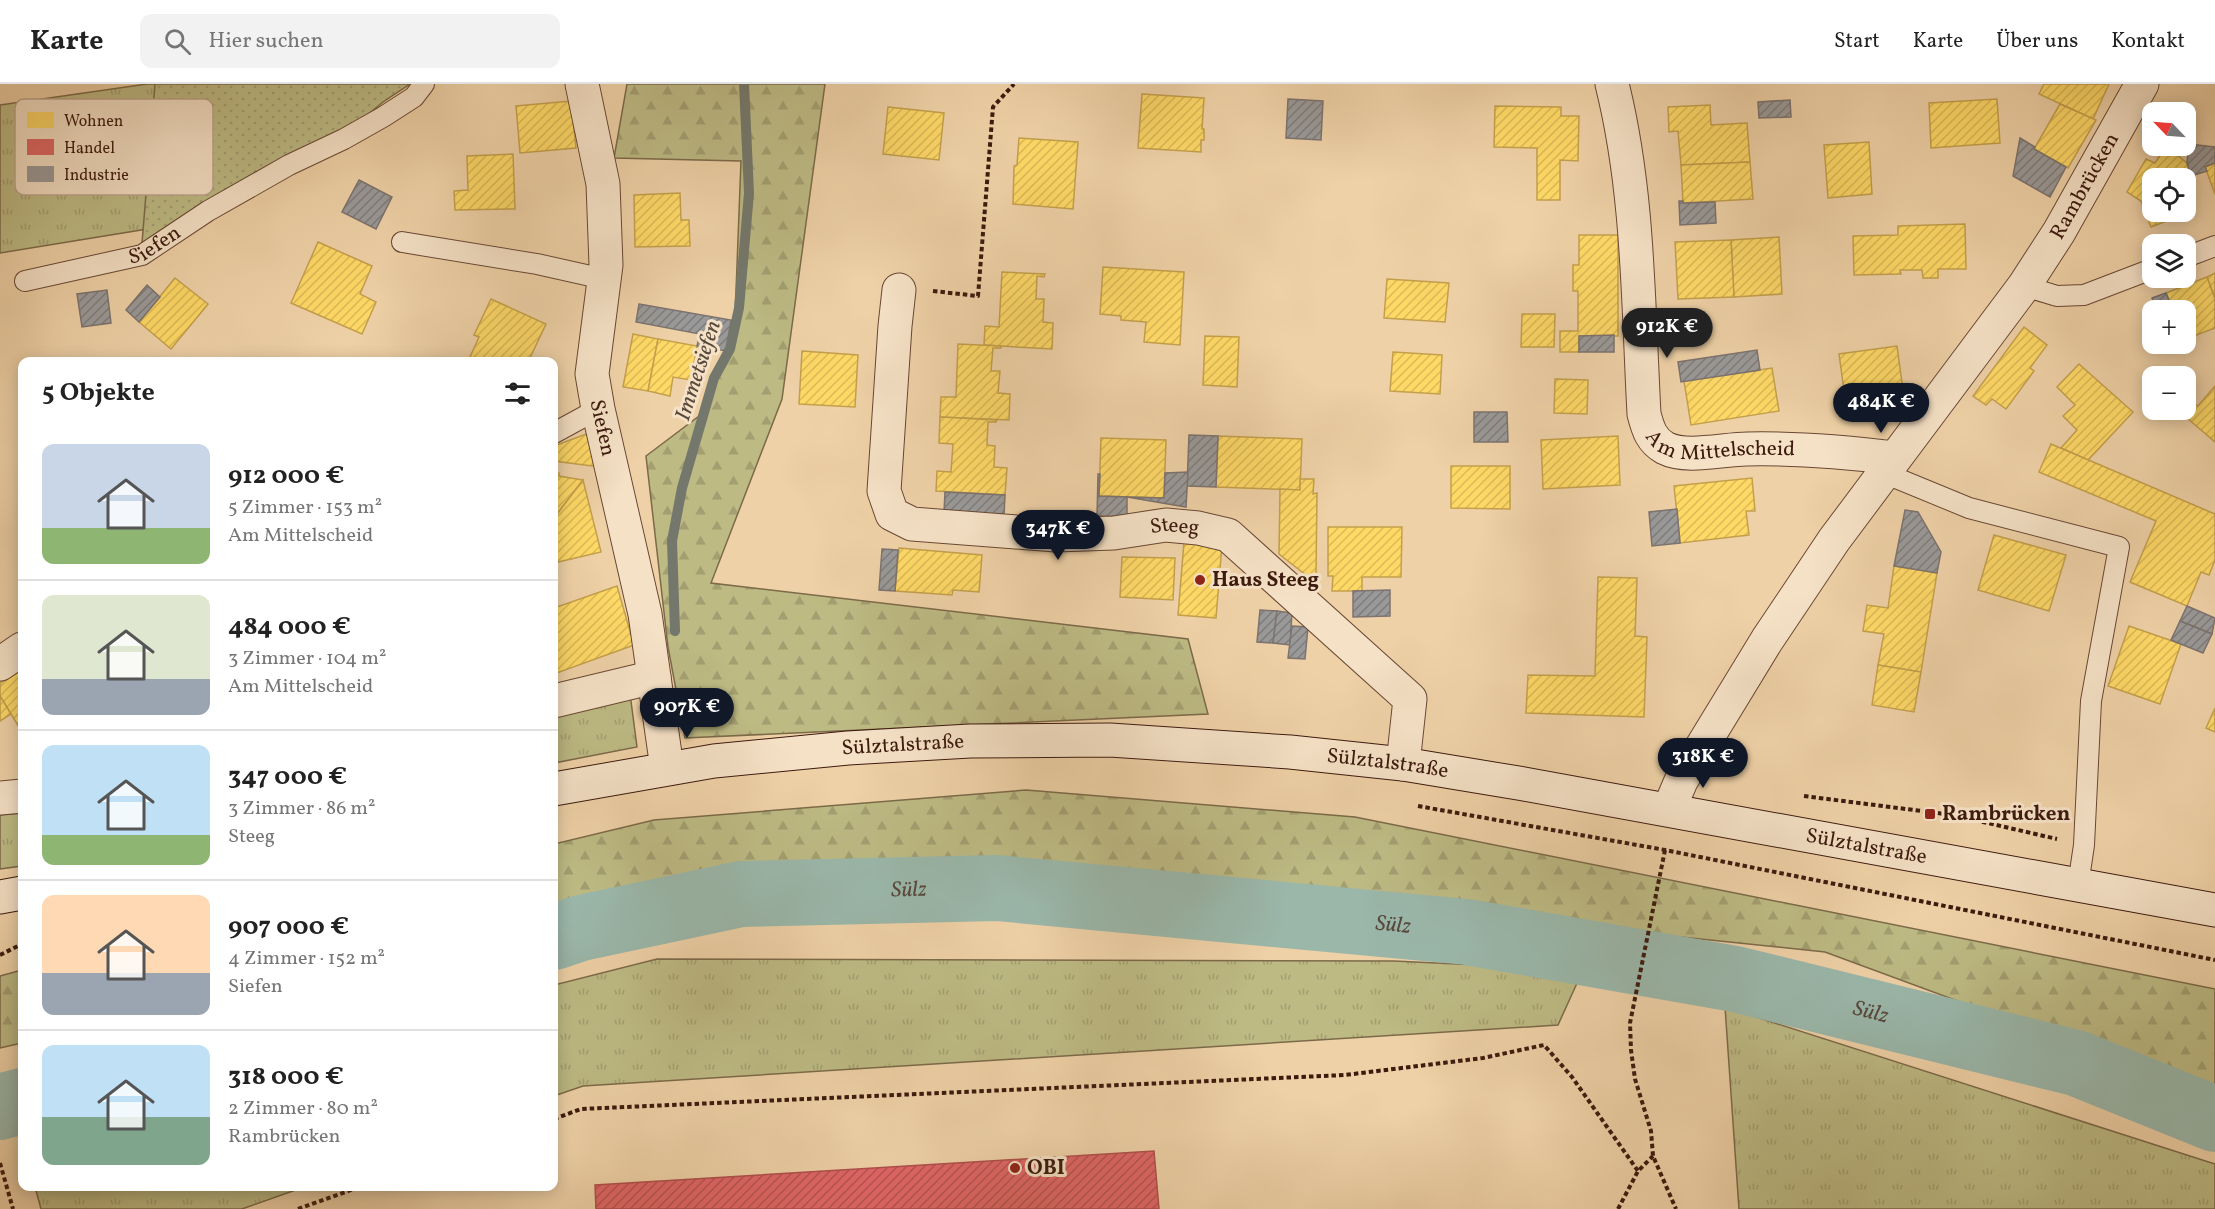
<!DOCTYPE html>
<html lang="de">
<head>
<meta charset="utf-8">
<style>
  :root { --surface:#fff; --page:#f2f2f2; --text:#222; --muted:#767676; --line:#e0e0e0; --accent:#111827 }
  body { margin:0; font-family:Vollkorn,serif; background:var(--page); color:var(--text); height:100vh; display:flex; flex-direction:column; font-size:22px; white-space:nowrap }
  * { box-sizing:border-box; margin:0 }
  p { font-size:20px; color:var(--muted) }
  .icon { flex:none; width:33px; height:33px; fill:none; stroke:currentColor; stroke-width:2; stroke-linecap:round; stroke-linejoin:round }
  .map { position:relative; flex:1; overflow:hidden }
  .details { position:absolute; left:18px; top:273px; width:540px; height:834px; display:flex; flex-direction:column; background:var(--surface); border-radius:12px; box-shadow:0 3px 15px #0003 }
  .details>* { flex:none }
  .needle { width:39px; rotate:295deg }
  .tools { position:absolute; left:2142px; top:18px; display:grid; gap:12px }
  .tools a { display:grid; place-items:center; width:54px; height:54px; border-radius:12px; background:var(--surface); box-shadow:0 3px 15px #0003; font-size:30px }
  .price { position:absolute; translate:-50% -51px; padding:0 14px; border-radius:21px; background:var(--accent); color:#fff; font-size:20px; line-height:39px; filter:drop-shadow(0 2px 3px #0008) }
  .price::after { content:''; position:absolute; left:50%; top:36px; width:18px; height:14px; margin-left:-9px; background:inherit; clip-path:polygon(0 0,100% 0,50% 100%) }
  .price.on { background:#222; color:#fff }
  ul { padding:0; list-style:none }
  li { display:flex; align-items:center; gap:18px; height:150px; padding:0 24px }
  li+li { border-top:2px solid var(--line) }
  li span { display:grid; place-items:center; flex:none; width:168px; height:120px; border-radius:12px; color:#555 }
  li>.icon { margin-inline-start:auto }
  span .icon { width:72px; height:72px; fill:#fffc; stroke-width:1 }
  li b { font-size:26px }
  h2 { display:flex; justify-content:space-between; align-items:center; height:72px; padding:0 24px; font-size:26px }
  header { display:flex; align-items:center; gap:36px; box-sizing:border-box; height:84px; padding:0 30px; background:var(--surface); border-bottom:2px solid var(--line) }
  header strong { font-size:28px }
  nav { display:flex; gap:33px; margin-inline-start:auto; font-size:21px }
  .search { width:420px; height:54px; background:var(--page); display:flex; align-items:center; gap:15px; box-sizing:border-box; padding:0 21px; border-radius:12px; color:var(--muted); font-size:22px }
  .map>svg:first-child { display:block }
  .grass { fill:url(#grass-tufts); stroke:#7c6a49; stroke-width:1.5 }
  .forest { fill:url(#forest-firs); stroke:#7c6a49; stroke-width:1.5 }
  .park { fill:url(#park-dots); stroke:#7c6a49; stroke-width:1.5 }
  .homes { fill:url(#homes-hatch); stroke:#c4a04c; stroke-width:1.5 }
  .shops { fill:url(#shops-hatch); stroke:#af4f4c; stroke-width:1.5 }
  .industry { fill:url(#industry-hatch); stroke:#7d736f; stroke-width:1.5 }
  .lines { fill:none; stroke-linecap:round; stroke-linejoin:round }
  .stream { stroke:#74786c; stroke-width:10 }
  .river { stroke:#9ab7aa; stroke-width:66 }
  .lane-casing { stroke:#694834; stroke-width:22 }
  .street-casing { stroke:#694834; stroke-width:35 }
  .secondary-casing { stroke:#3c1a0e; stroke-width:35 }
  .path { stroke:#3c1a0e; stroke-width:4; stroke-dasharray:4.5 3; stroke-linecap:butt }
  .lane { stroke:#f5e1c6; stroke-width:20 }
  .street { stroke:#f5e1c6; stroke-width:33 }
  .secondary { stroke:#f5e1c6; stroke-width:33 }
  .poi-dot { fill:#8f2418; stroke:#f5e1c6; stroke-width:2 }
  .labels { text-anchor:middle; dominant-baseline:central; stroke-width:6; stroke-linejoin:round; paint-order:stroke }
  .street-label { font-size:21px; fill:#3c1a0e; stroke:#f5e1c6 }
  .poi-label { font-size:21px; font-weight:bold; fill:#3c1a0e; stroke:#f5e1c6; text-anchor:start }
  .water-label { font-size:22px; font-style:italic; fill:#58493d; stroke:#f5e1c6 }
  .key { fill:#f5e1c6; stroke:#bea58f; stroke-width:1.5 }
  .key-label { font-size:16px; fill:#3c1a0e }
</style>
</head>
<body>
<header>
<strong>Karte</strong>
<div class="search"><svg class="icon" aria-label="search" viewBox="0 0 24 24"><circle cx="10" cy="10" r="6"/><path d="M15 15l6 6"/></svg>Hier suchen</div>
<nav><a>Start</a><a>Karte</a><a>Über uns</a><a>Kontakt</a></nav>
</header>
<div class="map">
<svg width="2215" height="1125" viewBox="0 0 2215 1125">
  <defs>
    <pattern id="grass-tufts" width="24" height="20" patternUnits="userSpaceOnUse" patternTransform="scale(1.5)"><rect width="24" height="20" fill="#bdba84"/><path d="M3 7l-1-3M5 7V3M7 7l1-3M15 17l-1-3M17 17v-4M19 17l1-3" fill="none" stroke="#a39f71"/></pattern>
    <pattern id="forest-firs" width="22" height="20" patternUnits="userSpaceOnUse" patternTransform="scale(1.5)"><rect width="22" height="20" fill="#bdba84"/><path d="M5 1l3.5 6h-7zM16 11l3.5 6h-7z" fill="#a39f71"/></pattern>
    <pattern id="park-dots" width="8" height="8" patternUnits="userSpaceOnUse" patternTransform="scale(1.5)"><rect width="8" height="8" fill="#bdba84"/><path d="M2 2h.1M6 6h.1" fill="none" stroke="#a39f71" stroke-width="1.8" stroke-linecap="round"/></pattern>
    <pattern id="homes-hatch" width="6" height="6" patternUnits="userSpaceOnUse" patternTransform="scale(1.5)"><rect width="6" height="6" fill="#ffd966"/><path d="M-1 1l2-2M0 6l6-6M5 7l2-2" fill="none" stroke="#dbba57"/></pattern>
    <pattern id="shops-hatch" width="6" height="6" patternUnits="userSpaceOnUse" patternTransform="scale(1.5)"><rect width="6" height="6" fill="#e06666"/><path d="M-1 1l2-2M0 6l6-6M5 7l2-2" fill="none" stroke="#b75352"/></pattern>
    <pattern id="industry-hatch" width="6" height="6" patternUnits="userSpaceOnUse" patternTransform="scale(1.5)"><rect width="6" height="6" fill="#999"/><path d="M-1 1l2-2M0 6l6-6M5 7l2-2" fill="none" stroke="#7e7c7b"/></pattern>
  </defs>
  <rect width="100%" height="100%" fill="#efd1a7"/>
  <filter id="stains"><feTurbulence type="fractalNoise" baseFrequency=".00333" numOctaves="4"/><feColorMatrix values="0 0 0 0 .2 0 0 0 0 .09 0 0 0 0 .02 0 0 0 .5 -.17"/></filter>
  <radialGradient id="worn" r=".72"><stop offset=".6" stop-color="#630" stop-opacity="0"/><stop offset="1" stop-color="#630" stop-opacity=".3"/></radialGradient>
  <g class="grass">
    <polygon points="147,0 326,0 178,140 0,169 0,21"/>
    <polygon points="629,602 637,663 554,679 554,622"/>
    <polygon points="22,729 22,782 0,785 0,731"/>
    <polygon points="657,875 1394,877 1583,886 1558,941 583,1002 554,1012 554,901"/>
    <polygon points="1725,923 2215,1080 2215,1125 1739,1125"/>
    <polygon points="35,1103 35,1102 304,1103 242,1125 41,1125"/>
  </g>
  <g class="forest">
    <polygon points="627,0 825,0 782,315 711,499 1188,555 1208,630 685,654 668,563 646,372 699,332 729,265 735,233 741,77 614,74"/>
    <polygon points="1026,706 1355,733 2215,905 2215,1012 1825,868 1421,826 954,799 554,846 554,760 654,736"/>
    <polygon points="22,886 22,959 0,964 0,892"/>
  </g>
  <polygon class="park" points="155,0 410,0 383,18 322,68 196,136 142,159"/>
  <g class="homes">
    <polygon points="2044,0 2109,0 2093,35 2039,10"/>
    <polygon points="1142,10 1204,14 1202,45 1204,45 1204,56 1201,56 1201,68 1138,64"/>
    <polygon points="1997,15 2000,59 1931,64 1929,19"/>
    <polygon points="571,17 576,64 520,69 516,22"/>
    <polygon points="2060,20 2096,36 2068,84 2034,65"/>
    <polygon points="1710,21 1711,41 1747,39 1750,78 1681,81 1678,47 1669,48 1668,23"/>
    <polygon points="1495,22 1561,23 1561,32 1579,32 1578,77 1560,76 1560,116 1537,116 1537,64 1494,63"/>
    <polygon points="888,23 944,29 939,76 883,70"/>
    <polygon points="1019,54 1078,58 1073,125 1013,120 1014,82 1017,81"/>
    <polygon points="1869,58 1872,110 1828,114 1824,61"/>
    <polygon points="2166,62 2187,79 2194,98 2186,101 2186,94 2152,94 2152,128 2186,128 2186,124 2187,129 2151,143 2141,117 2127,108 2146,75 2155,79"/>
    <polygon points="513,70 515,125 455,126 454,107 468,106 467,72"/>
    <polygon points="1750,78 1753,115 1683,119 1681,81"/>
    <polygon points="2215,79 2215,110 2205,83"/>
    <polygon points="680,109 681,136 689,136 690,162 635,163 634,111"/>
    <polygon points="1965,140 1966,185 1938,185 1938,194 1923,194 1922,186 1900,186 1901,190 1854,191 1853,152 1898,151 1898,142"/>
    <polygon points="1579,151 1618,151 1618,252 1579,252 1579,268 1560,268 1560,247 1578,247 1578,207 1573,207 1573,181 1579,181"/>
    <polygon points="1779,153 1782,210 1734,213 1731,156"/>
    <polygon points="1731,156 1734,213 1678,215 1675,158"/>
    <polygon points="318,158 372,182 360,210 376,218 362,250 291,219"/>
    <polygon points="1103,183 1184,188 1180,261 1144,258 1146,238 1121,236 1121,232 1100,230"/>
    <polygon points="1002,188 1045,190 1044,193 1037,192 1036,215 1044,215 1043,238 1053,239 1052,265 984,261 985,242 999,243"/>
    <polygon points="2215,189 2215,215 2207,193"/>
    <polygon points="2207,193 2215,215 2215,244 2186,255 2186,226 2173,226 2166,209"/>
    <polygon points="175,194 208,220 171,265 139,238"/>
    <polygon points="1387,195 1449,199 1445,238 1384,234"/>
    <polygon points="491,215 546,240 528,278 480,278 470,273 479,253 474,251"/>
    <polygon points="1522,230 1555,230 1554,263 1521,263"/>
    <polygon points="2024,243 2047,261 2030,284 2034,287 2006,325 1992,315 1986,321 1973,312"/>
    <polygon points="633,250 658,255 648,307 623,303"/>
    <polygon points="1205,252 1239,253 1237,303 1203,301"/>
    <polygon points="658,255 697,262 691,296 673,293 670,312 648,307"/>
    <polygon points="2186,257 2188,263 2173,269 2169,260 2186,260"/>
    <polygon points="958,260 1001,262 1001,264 993,264 991,287 1000,287 998,309 1010,310 1009,336 940,333 941,313 956,313"/>
    <polygon points="1897,262 1903,306 1845,314 1839,270"/>
    <polygon points="802,267 858,271 855,323 799,320"/>
    <polygon points="1393,268 1442,271 1440,310 1390,307"/>
    <polygon points="2079,280 2133,328 2088,376 2061,364 2077,346 2063,332 2075,321 2057,303"/>
    <polygon points="1772,284 1779,327 1691,341 1684,297"/>
    <polygon points="1555,295 1588,296 1587,330 1554,329"/>
    <polygon points="2215,302 2215,358 2187,334 2191,330 2186,325 2186,319 2189,315 2198,322"/>
    <polygon points="940,333 997,336 996,338 988,338 987,361 995,362 994,383 1007,384 1005,411 936,407 937,387 951,388 953,360 939,359"/>
    <polygon points="589,349 597,381 592,382 554,377 554,362"/>
    <polygon points="1218,352 1302,355 1300,406 1216,403"/>
    <polygon points="1618,352 1620,401 1543,405 1541,356"/>
    <polygon points="1101,354 1166,356 1164,414 1099,412"/>
    <polygon points="2051,360 2215,430 2215,476 2209,491 2201,488 2187,522 2130,498 2156,437 2039,388"/>
    <polygon points="1451,382 1510,382 1510,425 1451,424"/>
    <polygon points="554,388 559,389 559,392 583,396 554,434"/>
    <polygon points="1752,394 1755,427 1746,427 1749,451 1680,459 1674,402"/>
    <polygon points="1300,395 1314,395 1313,410 1317,409 1316,492 1306,491 1279,470 1280,405 1300,406"/>
    <polygon points="583,396 601,468 558,478 554,460 554,434"/>
    <polygon points="1328,443 1402,443 1401,493 1362,493 1362,507 1332,507 1333,492 1328,492"/>
    <polygon points="1994,451 2066,471 2049,527 1978,506"/>
    <polygon points="1184,458 1222,461 1216,534 1178,531"/>
    <polygon points="899,464 982,471 979,508 953,506 952,511 895,507"/>
    <polygon points="1122,473 1175,474 1173,516 1120,513"/>
    <polygon points="1894,482 1937,489 1921,588 1878,581 1884,550 1863,547 1867,521 1888,524"/>
    <polygon points="1598,493 1637,494 1635,552 1647,553 1644,633 1526,629 1528,591 1595,592"/>
    <polygon points="617,502 634,561 554,590 554,524"/>
    <polygon points="2129,542 2181,560 2160,620 2108,602"/>
    <polygon points="1878,581 1921,588 1914,628 1872,621"/>
    <polygon points="22,586 22,648 0,612 0,599"/>
    <polygon points="0,612 11,630 0,637"/>
    <polygon points="2215,624 2215,648 2206,644"/>
  </g>
  <polygon class="shops" points="1154,1067 1159,1125 596,1125 595,1101"/>
  <g class="industry">
    <polygon points="1288,15 1323,17 1321,56 1286,54"/>
    <polygon points="1790,16 1791,33 1759,34 1758,18"/>
    <polygon points="2020,54 2035,63 2034,65 2066,83 2050,113 2013,92"/>
    <polygon points="2189,60 2215,63 2215,79 2205,83 2207,87 2191,92 2187,79"/>
    <polygon points="359,96 392,113 376,145 342,128"/>
    <polygon points="1679,117 1683,117 1683,119 1715,118 1716,139 1680,141"/>
    <polygon points="147,201 160,213 139,238 126,226"/>
    <polygon points="107,206 111,239 82,243 77,210"/>
    <polygon points="2166,209 2173,226 2156,226 2152,214"/>
    <polygon points="639,220 731,236 726,267 697,262 700,250 636,238"/>
    <polygon points="1614,251 1614,268 1579,268 1579,252"/>
    <polygon points="1757,266 1760,286 1681,298 1678,278"/>
    <polygon points="1474,328 1507,328 1508,358 1474,358"/>
    <polygon points="1189,351 1218,352 1216,403 1187,402"/>
    <polygon points="1188,388 1186,423 1127,413 1164,414 1165,389"/>
    <polygon points="1098,390 1100,390 1099,412 1127,413 1127,433 1097,432"/>
    <polygon points="945,408 1005,411 1004,432 944,428"/>
    <polygon points="1677,425 1680,459 1652,462 1649,428"/>
    <polygon points="1905,426 1918,428 1941,468 1937,489 1894,482"/>
    <polygon points="882,465 898,466 895,507 879,506"/>
    <polygon points="1390,506 1390,532 1353,533 1353,507"/>
    <polygon points="2187,522 2215,534 2212,550 2180,537"/>
    <polygon points="1260,526 1277,527 1273,559 1257,558"/>
    <polygon points="1277,527 1292,529 1290,561 1273,559"/>
    <polygon points="2180,537 2212,550 2203,569 2171,556"/>
    <polygon points="1292,542 1308,543 1305,575 1288,574"/>
  </g>
  <g class="lines">
    <polyline class="stream" points="675,547 672,457 682,404 714,294 730,265 739,224 749,109 744,0"/>
    <g class="river">
      <path id="s1" d="M554,853L581,844L741,810L997,804L1467,848L1735,895L2076,979L2215,1035"/>
      <polyline points="0,1023 22,1017"/>
    </g>
    <defs>
      <g id="lane">
        <polyline points="402,158 537,180 604,195"/>
        <polyline points="2186,173 2215,162"/>
        <path id="s2" d="M25,197L142,171L208,127L289,81L344,55L383,33L414,13L424,0"/>
        <polyline points="2024,202 2057,212 2084,211 2152,185"/>
        <polyline points="554,349 598,325"/>
        <polyline points="1884,389 1969,424 2119,463 2091,617 2084,761 2078,801"/>
      </g>
      <g id="street">
        <path id="s3" d="M582,0L603,100L606,181L592,290L598,325L645,530L667,684"/>
        <path id="s4" d="M1612,0C1639,108 1638,220 1644,330C1648,345 1651,356 1665,364C1686,375 1724,365 1747,365C1797,364 1845,368 1894,374"/>
        <path id="s5" d="M899,206L895,242L884,407L892,430L912,440L1056,451L1114,449L1166,441L1198,444L1228,451L1410,615L1403,680"/>
        <polyline points="0,580 22,565"/>
        <polyline points="554,617 654,593"/>
        <polyline points="0,714 22,712"/>
        <path id="s6" d="M1669,725L1681,697L1767,556L1834,456L2024,202L2059,148L2142,0"/>
      </g>
      <g id="secondary">
        <path id="s7" d="M554,705L714,677L848,664L970,657L1110,656L1290,668L1403,680L1524,700L2215,826"/>
        <polyline points="0,813 22,809"/>
      </g>
    </defs>
    <use href="#lane" class="lane-casing"/>
    <use href="#street" class="street-casing"/>
    <use href="#secondary" class="secondary-casing"/>
    <g class="path">
      <polyline points="933,207 978,212 993,23 1014,0"/>
      <polyline points="1804,712 1953,731 2057,755"/>
      <polyline points="1418,722 1665,766 2215,876"/>
      <polyline points="1665,766 1630,939 1631,966 1635,995 1651,1047 1653,1072 1676,1125"/>
      <polyline points="0,871 22,860"/>
      <polyline points="554,1035 581,1025 1345,991 1483,974 1544,961 1572,993 1638,1087"/>
      <polyline points="0,1079 13,1125"/>
      <polyline points="298,1125 362,1102"/>
      <polyline points="1618,1125 1638,1087 1653,1072"/>
    </g>
    <use href="#lane" class="lane"/>
    <use href="#street" class="street"/>
    <use href="#secondary" class="secondary"/>
  </g>
  <g class="poi-dot">
    <circle cx="1200" cy="496" r="6"/>
    <rect x="1924" y="724" width="12" height="12" rx="3"/>
    <circle cx="1015" cy="1084" r="6"/>
  </g>
  <g class="labels">
    <g class="street-label">
      <text stroke="none"><textPath href="#s6" startOffset="750">Rambrücken</textPath></text>
      <text stroke="none"><textPath href="#s2" startOffset="135">Siefen</textPath></text>
      <text stroke="none"><textPath href="#s3" startOffset="348">Siefen</textPath></text>
      <text stroke="none"><textPath href="#s4" startOffset="428">Am Mittelscheid</textPath></text>
      <text stroke="none"><textPath href="#s5" startOffset="512">Steeg</textPath></text>
      <text stroke="none"><textPath href="#s7" startOffset="352">Sülztalstraße</textPath></text>
      <text stroke="none"><textPath href="#s7" startOffset="838">Sülztalstraße</textPath></text>
      <text stroke="none"><textPath href="#s7" startOffset="1324">Sülztalstraße</textPath></text>
    </g>
    <g class="poi-label">
      <text x="1212" y="496">Haus Steeg</text>
      <text x="1942" y="730">Rambrücken</text>
      <text x="1027" y="1084">OBI</text>
    </g>
    <g class="water-label">
      <text transform="translate(699 287) rotate(-72)">Immetsiefen</text>
      <text stroke="none"><textPath href="#s1" startOffset="360">Sülz</textPath></text>
      <text stroke="none"><textPath href="#s1" startOffset="846">Sülz</textPath></text>
      <text stroke="none"><textPath href="#s1" startOffset="1332">Sülz</textPath></text>
    </g>
  </g>
  <rect x="15" y="15" width="198" height="96" rx="9" class="key"/>
  <rect x="27" y="28" width="27" height="16" fill="#ffd966"/>
  <rect x="27" y="55" width="27" height="16" fill="#e06666"/>
  <rect x="27" y="82" width="27" height="16" fill="#999"/>
  <g class="key-label">
    <text x="64" y="42">Wohnen</text>
    <text x="64" y="69">Handel</text>
    <text x="64" y="96">Industrie</text>
  </g>
  <rect width="100%" height="100%" filter="url(#stains)"/>
  <rect width="100%" height="100%" fill="url(#worn)"/>
</svg>
<div class="tools">
<a><svg class="needle" viewBox="-14 -14 28 28"><path d="M0-13l5 13h-10z" fill="#e53935"/><path d="M0 13l5-13h-10z" fill="#767676"/></svg></a>
<a><svg class="icon" aria-label="locate" viewBox="0 0 24 24"><circle cx="12" cy="12" r="6"/><path d="M12 2v4M12 18v4M2 12h4M18 12h4"/></svg></a>
<a><svg class="icon" aria-label="layers" viewBox="0 0 24 24"><path d="M12 4l9 5-9 5-9-5zM3 14l9 5 9-5"/></svg></a>
<a>+</a>
<a>−</a>
</div>
<b class="price on" style="left:1667px;top:275px">912K €</b>
<b class="price" style="left:1881px;top:350px">484K €</b>
<b class="price" style="left:1058px;top:477px">347K €</b>
<b class="price" style="left:687px;top:655px">907K €</b>
<b class="price" style="left:1703px;top:705px">318K €</b>
<section class="details">
<h2>5 Objekte<svg class="icon" aria-label="filters" viewBox="0 0 24 24"><path d="M4 7h16M4 17h16"/><circle cx="9" cy="7" r="2"/><circle cx="15" cy="17" r="2"/></svg></h2>
<ul>
<li><span style="background:linear-gradient(#c9d6e8 70%,#8fb573 0)"><svg class="icon" aria-label="home" viewBox="0 0 24 24"><path d="M3 11l9-7 9 7M6 9v11h12V9"/></svg></span><div><b>912 000 €</b><p>5 Zimmer · 153 m²</p><p>Am Mittelscheid</p></div></li>
<li><span style="background:linear-gradient(#dfe7d0 70%,#9aa5b1 0)"><svg class="icon" aria-label="home" viewBox="0 0 24 24"><path d="M3 11l9-7 9 7M6 9v11h12V9"/></svg></span><div><b>484 000 €</b><p>3 Zimmer · 104 m²</p><p>Am Mittelscheid</p></div></li>
<li><span style="background:linear-gradient(#bfe0f5 75%,#8fb573 0)"><svg class="icon" aria-label="home" viewBox="0 0 24 24"><path d="M3 11l9-7 9 7M6 9v11h12V9"/></svg></span><div><b>347 000 €</b><p>3 Zimmer · 86 m²</p><p>Steeg</p></div></li>
<li><span style="background:linear-gradient(#ffd9b3 65%,#9aa5b1 0)"><svg class="icon" aria-label="home" viewBox="0 0 24 24"><path d="M3 11l9-7 9 7M6 9v11h12V9"/></svg></span><div><b>907 000 €</b><p>4 Zimmer · 152 m²</p><p>Siefen</p></div></li>
<li><span style="background:linear-gradient(#bfe0f5 60%,#7fa58c 0)"><svg class="icon" aria-label="home" viewBox="0 0 24 24"><path d="M3 11l9-7 9 7M6 9v11h12V9"/></svg></span><div><b>318 000 €</b><p>2 Zimmer · 80 m²</p><p>Rambrücken</p></div></li>
</ul>
</section>
</div>
</body>
</html>
